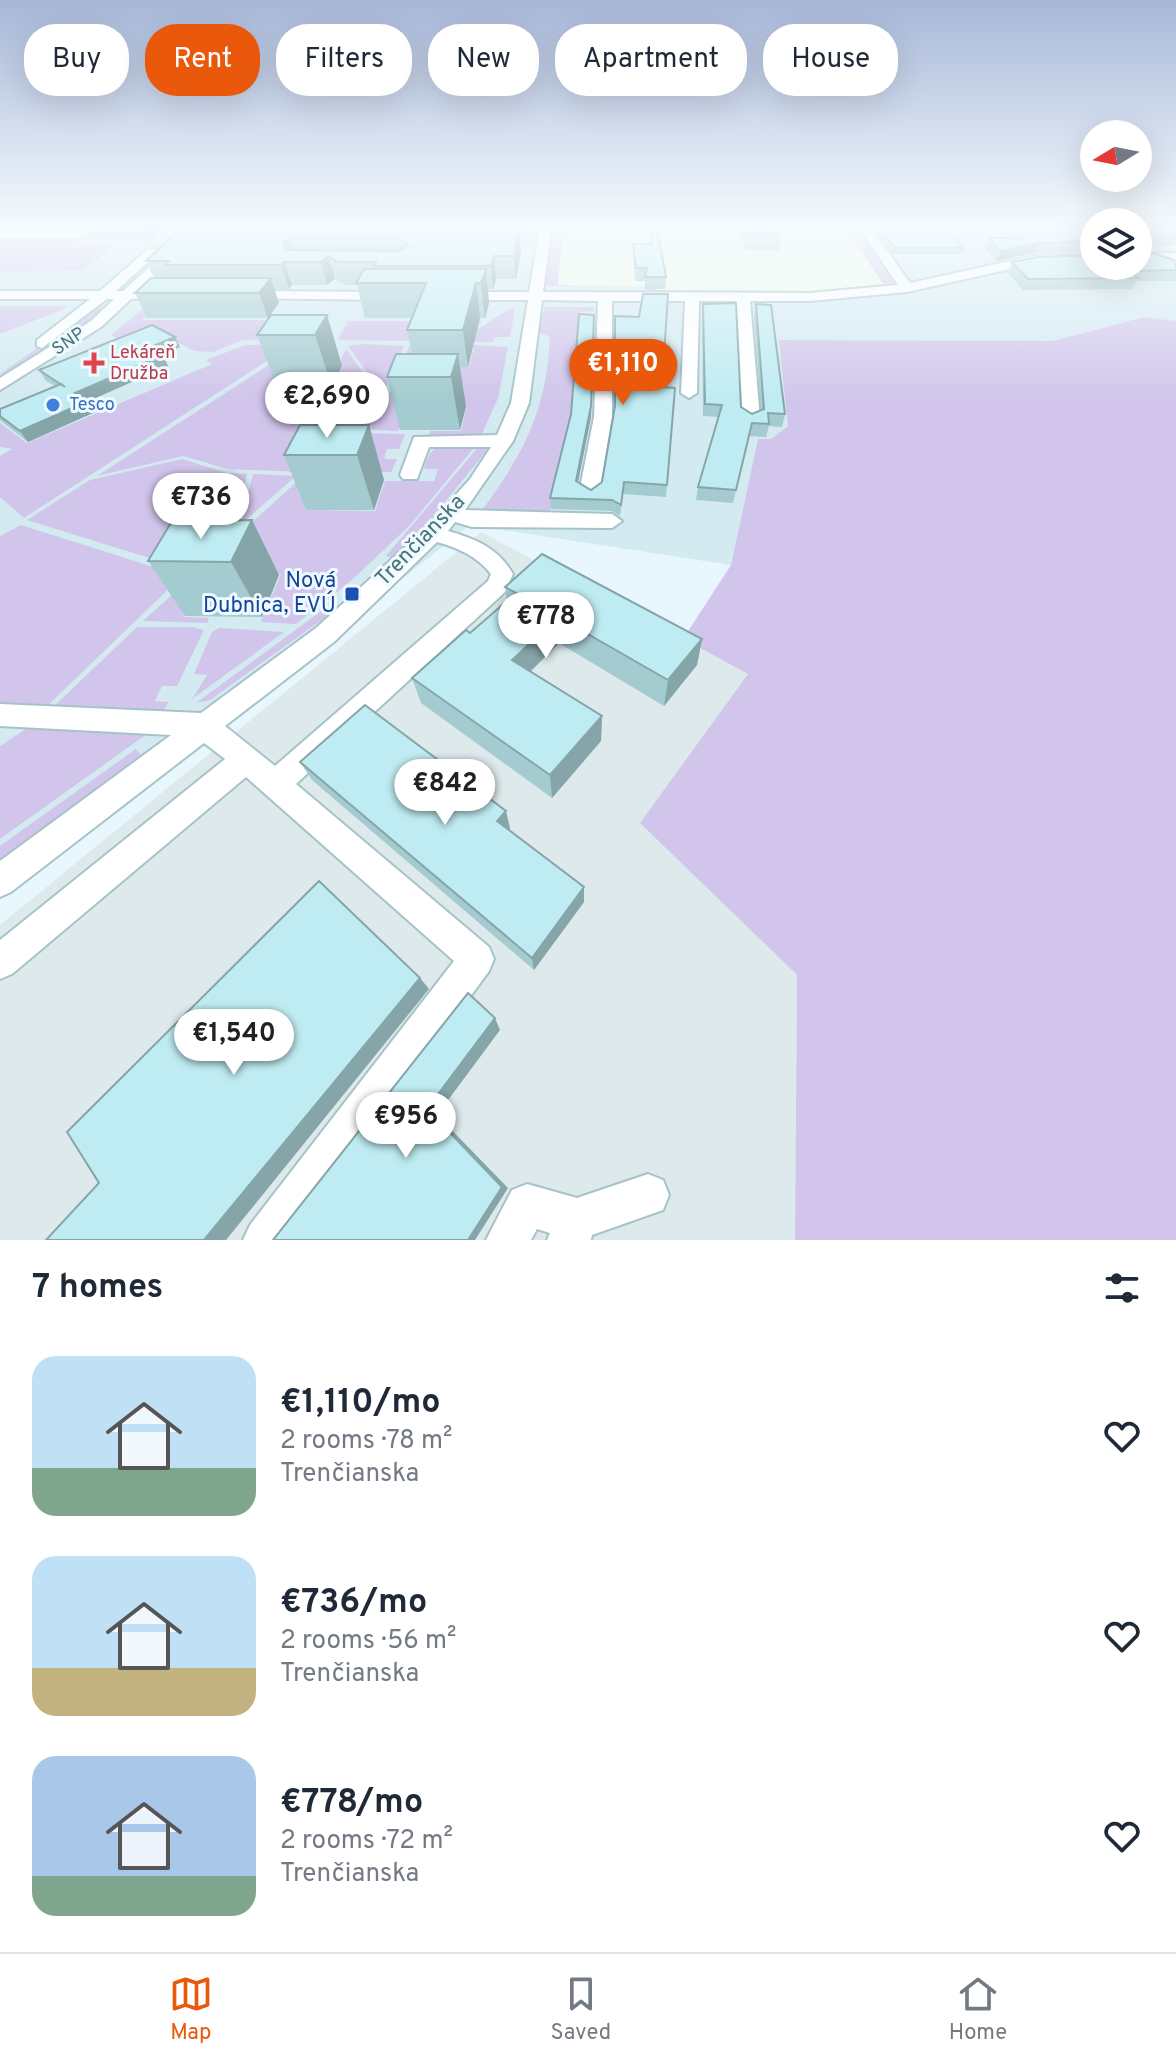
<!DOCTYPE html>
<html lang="en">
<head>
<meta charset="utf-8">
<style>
  :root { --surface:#fff; --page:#f2f2f3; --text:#1f2937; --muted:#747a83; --line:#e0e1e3; --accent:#ea580c }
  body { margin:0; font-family:Overpass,sans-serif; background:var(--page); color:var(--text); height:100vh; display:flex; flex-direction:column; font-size:30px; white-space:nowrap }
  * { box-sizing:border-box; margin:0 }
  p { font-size:26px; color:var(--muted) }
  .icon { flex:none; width:44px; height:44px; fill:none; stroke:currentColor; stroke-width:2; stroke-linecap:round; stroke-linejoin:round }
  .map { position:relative; height:1240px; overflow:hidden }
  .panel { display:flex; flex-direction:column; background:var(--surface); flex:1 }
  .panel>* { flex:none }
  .hud { position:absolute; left:24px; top:24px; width:1128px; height:72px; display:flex; gap:16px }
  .needle { width:52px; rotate:260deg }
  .buttons { position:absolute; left:1080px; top:120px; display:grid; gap:16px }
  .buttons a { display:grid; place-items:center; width:72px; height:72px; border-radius:50%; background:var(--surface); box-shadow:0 8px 32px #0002; font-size:40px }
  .price { position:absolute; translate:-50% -68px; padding:0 18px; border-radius:28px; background:#fff; color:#222; font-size:26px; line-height:52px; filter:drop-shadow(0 2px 4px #0008) }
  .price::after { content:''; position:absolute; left:50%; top:48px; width:24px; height:18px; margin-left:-12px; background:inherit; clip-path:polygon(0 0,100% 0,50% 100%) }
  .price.active { background:var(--accent); color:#fff }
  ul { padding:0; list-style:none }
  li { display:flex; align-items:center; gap:24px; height:200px; padding:0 32px }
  li span { display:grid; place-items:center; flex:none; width:224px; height:160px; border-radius:24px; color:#555 }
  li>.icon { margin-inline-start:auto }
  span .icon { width:96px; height:96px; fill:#fffc; stroke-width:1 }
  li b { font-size:34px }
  h2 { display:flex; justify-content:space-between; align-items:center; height:96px; padding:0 32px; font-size:34px }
  .chip { padding:0 28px; border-radius:32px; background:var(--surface); box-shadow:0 8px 32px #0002; font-size:28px; line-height:72px }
  .chip.active { background:var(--accent); color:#fff }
  .tabs { display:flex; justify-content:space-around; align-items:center; height:112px; border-top:2px solid var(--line); background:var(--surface); font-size:22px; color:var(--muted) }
  .tabs a { display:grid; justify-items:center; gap:4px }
  .tabs .active { color:var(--accent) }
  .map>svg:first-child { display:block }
  .residential { fill:#d3eaf1 }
  .industrial { fill:#dee9eb }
  .education { fill:#f2f9e4 }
  .green { fill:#d1c5eb }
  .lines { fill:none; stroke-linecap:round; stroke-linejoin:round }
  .minor-casing { stroke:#a5c3c8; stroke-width:4 }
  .minor { fill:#fff; fill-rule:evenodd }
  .wall { fill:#a4cbd0 }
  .shaded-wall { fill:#86a5a9 }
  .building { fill:#bfecf2; stroke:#86a5a9; stroke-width:2; fill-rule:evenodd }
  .health-dot { fill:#e0444e; stroke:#eefaff; stroke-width:3 }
  .shop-dot { fill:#3f7fe0; stroke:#eefaff; stroke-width:3 }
  .transit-dot { fill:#1a4fb4; stroke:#eefaff; stroke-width:3 }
  .labels { text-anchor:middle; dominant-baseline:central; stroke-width:6; stroke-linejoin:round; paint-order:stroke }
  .far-street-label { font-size:18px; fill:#4b7477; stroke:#eefaff }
  .far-health-label { font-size:18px; fill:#be3a42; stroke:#eefaff; text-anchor:start }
  .far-shop-label { font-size:18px; fill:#366cbe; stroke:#eefaff; text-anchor:start }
  .street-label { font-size:22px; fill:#4b7477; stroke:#eefaff }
  .transit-label { font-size:22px; fill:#164399; stroke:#eefaff; text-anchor:end }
</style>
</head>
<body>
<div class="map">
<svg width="1176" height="1240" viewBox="0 0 1176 1240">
  <rect width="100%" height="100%" fill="#e8f6fd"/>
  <polygon class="residential" points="0,226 1094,226 1094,266 1138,266 1138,226 1176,226 1176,321 1144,317 1053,341 780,340 788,426 771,439 758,439 731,565 470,525 0,897"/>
  <polygon class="industrial" points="481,532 748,674 641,823 797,975 795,1240 0,1240 0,925"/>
  <polygon class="education" points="563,226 844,226 884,284 815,291 655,290 654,286 558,286"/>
  <g class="green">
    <polygon points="552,226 563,226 558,285 620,287 546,286"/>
    <polygon points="844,226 860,226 899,281 897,285 813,293 648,293 645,290 644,286 654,286 656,290 815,291 883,284"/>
    <polygon points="0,238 76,238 72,243 116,245 82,271 0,272"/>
    <polygon points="0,306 65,306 67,308 0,334"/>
    <polygon points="145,307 155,307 143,320 310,320 284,339 242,340 213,352 195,351 159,333 129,345 111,335"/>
    <path d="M545,307H594V311L580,312L571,419L550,511L480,513C524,453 546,413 550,337L538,332Z"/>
    <polygon points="96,308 108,308 10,376 0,374"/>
    <polygon points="509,309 515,309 510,337 495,337 493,342 458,342"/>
    <polygon points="1144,317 1176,321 1176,1240 795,1240 797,975 640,823 748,674 683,639 731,565 758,439 771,439 788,426 779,340 1053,341"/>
    <polygon points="348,321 481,321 482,322 455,339 433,341 338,340"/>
    <polygon points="293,344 24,518 0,497 0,456 12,449 0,447 0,423 27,443 212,364 206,360 245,345"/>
    <polygon points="363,344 404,346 383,394 348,346"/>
    <polygon points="414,344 415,367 469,367 474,348 457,347 458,344 508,347 498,398 481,436 429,435 430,431 461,431 467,406 408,406 398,431 357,429 384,405 409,346"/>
    <polygon points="298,346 275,387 332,387 343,367 337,366 346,349 381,397 378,404 301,472 228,469 183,456 97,476"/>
    <polygon points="353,433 405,434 399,449 387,449 384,459 397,459 391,472 308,473"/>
    <path d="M458,444L456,449H471L477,444L410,525L352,580L296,624L261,622L281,574L205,575L183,617L209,618L207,623L143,621L302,477H320L305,510L375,511L385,481H434L438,469H424C430,447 436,446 458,444Z"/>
    <polygon points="481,444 488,449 422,530 393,558 386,556"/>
    <polygon points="182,459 227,473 247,474 235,529 188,570 27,520 90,480"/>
    <polygon points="253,474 296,476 241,524"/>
    <polygon points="21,525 182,576 43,710 0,707 0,536"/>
    <polygon points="328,606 337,609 210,700 196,703"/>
    <polygon points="137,627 193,627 204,630 177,686 162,686 155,701 169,702 163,711 50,710"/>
    <polygon points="219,628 284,632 192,699 207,675 194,674 212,632"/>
    <polygon points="35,723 154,729 0,839 0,746"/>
    <polygon points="136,749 141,755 0,860 0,846"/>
  </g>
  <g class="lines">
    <defs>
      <g id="minor">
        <polygon points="86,226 99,226 80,239 0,239 0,231 77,231"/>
        <polygon points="194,226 207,226 139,291 172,292 172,298 131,299 101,327 0,390 0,378 91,321 114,299 107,299 42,348 37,346 37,340 90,299 0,299 0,291 100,291 148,249 156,249 156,255 116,291 123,291"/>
        <path d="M540,226H552L543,292L810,293L898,285L858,226H870L910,283L1033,256L1094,254V262L1033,264L907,292L810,301H750L760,419L751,424L742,419L736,301H699L697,393L689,398L681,393L685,301H612V417L599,493L589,499L579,493L594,417L598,301L542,300L529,403L513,441L465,510L612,514L622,521L612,528L472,527L455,522L448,531C476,539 498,548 513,574L505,592L296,784L489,947L494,959L489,971L292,1240H243L250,1225L454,961L246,777L12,974L0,979V940L225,759L204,743L11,892L0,897V861L171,735L0,726V704L201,713L316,628L425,529L470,479L491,447H429L417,479H403L400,475L414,437L497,435L511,403L528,300H456L449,296L456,292H529ZM437,542C458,548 477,556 491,574L488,581L275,766L225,726L334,642Z"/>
        <rect x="1138" y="253" width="38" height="8"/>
        <polygon points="244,291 391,292 398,296 391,300 239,298 237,295"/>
        <polygon points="648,1174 663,1180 669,1195 663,1210 592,1235 591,1240 547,1240 550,1233 537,1229 531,1240 486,1240 512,1190 527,1184 577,1198"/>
      </g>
    </defs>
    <use href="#minor" class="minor-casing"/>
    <use href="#minor" class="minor"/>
  </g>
  <g class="wall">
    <polygon points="83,226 166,226 149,240 90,240"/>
    <polygon points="184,226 480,226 478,230 519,230 521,252 516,279 496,279 493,289 488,289 489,303 485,318 480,318 468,367 460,367 466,407 460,430 400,430 387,377 412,354 407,330 412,318 365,318 357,285 345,285 335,279 327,285 292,285 289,289 274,289 279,303 268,318 147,318 135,293 154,278 146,261"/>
    <polygon points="736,226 779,226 782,232 779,250 746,250"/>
    <polygon points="871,226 942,226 964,248 961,254 893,254"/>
    <polygon points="996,226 1094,226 1094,251 1033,253 996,261 985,248 989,238 1009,238"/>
    <rect x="1138" y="226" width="38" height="19"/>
    <polygon points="633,244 666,277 665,289 645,289 645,281 635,281 633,256"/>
    <polygon points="1144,254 1176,261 1176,281 1136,281 1132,289 1023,290 1008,273 1012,262"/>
    <polygon points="703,304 741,407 752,414 761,411 754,316 756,304 785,414 782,427 769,426 766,437 749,436 733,503 696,500 698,487 719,417 703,416 702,316"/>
    <polygon points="327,315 342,366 332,387 277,387 257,335"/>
    <polygon points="175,337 180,347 162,355 168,366 88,401 95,412 28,442 0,420 0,409 55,386 46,381 39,370"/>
    <polygon points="662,387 675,388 666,497 623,494 620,516 612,511 551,509 550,498 591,417 578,482 591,490 602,482"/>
    <polygon points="369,425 384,480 374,510 306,510 284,455"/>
    <polygon points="252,520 279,575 262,617 185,616 148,561"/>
    <polygon points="505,587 702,639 697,665 664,706 559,643 530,671 602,716 601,741 552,798 421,703 412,678 470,633 507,602"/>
    <polygon points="300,762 510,828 508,830 584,902 534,970 312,780"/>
  </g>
  <g class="shaded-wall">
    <polygon points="142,226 166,226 149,240"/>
    <polygon points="470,226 480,226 471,252 469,230"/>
    <polygon points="519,230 521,252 516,279 514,256"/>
    <polygon points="291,238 298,260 289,262 283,241"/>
    <polygon points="1038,243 1033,253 996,261 1001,251"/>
    <polygon points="328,256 335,279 327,285 321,262"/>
    <polygon points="494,256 496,279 493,289 491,266"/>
    <polygon points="284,262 292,285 289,289 281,265"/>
    <polygon points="486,269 489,303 485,318 481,283"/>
    <polygon points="271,278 279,303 268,318 259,293"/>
    <polygon points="476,283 480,318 468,367 463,330"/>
    <polygon points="327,315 342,366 332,387 315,335"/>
    <polygon points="594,315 591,417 576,492 576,481"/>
    <polygon points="175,337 180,347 154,359 148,348"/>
    <polygon points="458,354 466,407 460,430 451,377"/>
    <polygon points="163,355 168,366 82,404 75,393"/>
    <polygon points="88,401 95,412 28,442 20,431"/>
    <polygon points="369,425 384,480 374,510 357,455"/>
    <polygon points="252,520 279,575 262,617 231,562"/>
    <polygon points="558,617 559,643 516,686 512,660"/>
    <polygon points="702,639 697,665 664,706 668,680"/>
    <polygon points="602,716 601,741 552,798 550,775"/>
    <polygon points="506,811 510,828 501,838 497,821"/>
    <polygon points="584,887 584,902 534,970 532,958"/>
    <polygon points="420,978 429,989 226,1240 204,1240"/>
    <polygon points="495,1018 500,1030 437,1115 508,1188 475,1240 468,1240 427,1109"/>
  </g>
  <g class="building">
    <path d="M184,226H470L469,230H519L514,256H494L491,266H374L376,262H338L328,256L321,262H284L281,265H165L169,261H146ZM291,238H399L409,245L398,251L286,250L283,241Z"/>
    <polygon points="746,226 779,226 782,232 749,232"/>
    <polygon points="878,226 942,226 964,248 895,248"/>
    <polygon points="1011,226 1094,226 1094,241 1038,243 1001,251 989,238 1024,238"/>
    <rect x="1138" y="226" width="38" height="9"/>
    <polygon points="654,228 657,228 666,277 645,277 647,268 636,268 633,244 651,244"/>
    <polygon points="1138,246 1141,248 1144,254 1157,254 1176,261 1176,270 1130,271 1138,278 1028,279 1012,262 1038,257 1094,255 1094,266 1138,266"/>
    <polygon points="364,269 486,269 481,283 476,283 463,330 407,330 426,283 356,283"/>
    <polygon points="151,278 271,278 259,293 135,293"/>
    <polygon points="643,294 668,294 662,387 675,388 667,485 624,482 621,505 612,500 550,498 571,414 579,314 594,315 591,406 576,481 591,490 602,482 615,406 615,316 639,317"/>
    <polygon points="736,303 741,407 752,414 764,409 756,304 771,305 785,414 768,413 769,424 752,423 736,490 698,487 722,405 705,404 703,304"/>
    <polygon points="271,315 327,315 315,335 257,335"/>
    <polygon points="152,325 175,337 148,348 163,355 75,393 88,401 20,431 0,416 0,409 61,384 65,387 39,370"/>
    <polygon points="396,354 458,354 451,377 387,377"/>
    <polygon points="300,425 369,425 357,455 284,455"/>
    <polygon points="252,520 231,562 148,561 172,521"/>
    <polygon points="542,554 702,639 668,680 558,617 512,660 602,716 550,775 412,678 466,630 470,633 516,593 505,587"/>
    <polygon points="365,705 506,811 497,821 584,887 532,958 300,762"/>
    <polygon points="319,881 420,978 204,1240 46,1240 99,1183 67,1132"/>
    <polygon points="468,993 495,1018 427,1109 502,1187 468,1240 273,1240"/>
  </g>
  <linearGradient id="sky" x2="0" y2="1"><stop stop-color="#a7b7d8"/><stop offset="0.57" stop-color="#f5fbfe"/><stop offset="1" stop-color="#f5fbfe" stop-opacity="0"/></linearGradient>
  <rect width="1176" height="399" fill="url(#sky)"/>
  <path class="health-dot" d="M90 351h8v8h8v8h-8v8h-8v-8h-8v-8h8z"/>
  <circle class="shop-dot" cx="53" cy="405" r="8"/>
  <rect class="transit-dot" x="344" y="586" width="16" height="16" rx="4"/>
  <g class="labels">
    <g class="far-street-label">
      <text transform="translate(69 342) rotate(-34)">SNP</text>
    </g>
    <g class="far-health-label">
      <text x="110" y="353">Lekáreň<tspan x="110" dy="21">Družba</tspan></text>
    </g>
    <g class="far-shop-label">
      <text x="69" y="405">Tesco</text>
    </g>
    <g class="street-label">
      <text transform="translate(421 541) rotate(-46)">Trenčianska</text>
    </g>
    <g class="transit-label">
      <text x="336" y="581">Nová<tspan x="336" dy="25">Dubnica, EVÚ</tspan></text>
    </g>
  </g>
</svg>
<div class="buttons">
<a><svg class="needle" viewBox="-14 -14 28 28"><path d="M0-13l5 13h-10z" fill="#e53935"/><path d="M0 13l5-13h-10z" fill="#747a83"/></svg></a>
<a><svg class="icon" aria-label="layers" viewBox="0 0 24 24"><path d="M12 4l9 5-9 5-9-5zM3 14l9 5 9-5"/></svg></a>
</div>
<b class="price active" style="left:623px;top:407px">€1,110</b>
<b class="price" style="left:327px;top:440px">€2,690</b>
<b class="price" style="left:201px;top:541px">€736</b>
<b class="price" style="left:546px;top:660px">€778</b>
<b class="price" style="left:445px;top:827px">€842</b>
<b class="price" style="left:234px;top:1077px">€1,540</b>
<b class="price" style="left:406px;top:1160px">€956</b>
<div class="hud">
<a class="chip">Buy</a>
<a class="chip active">Rent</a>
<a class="chip">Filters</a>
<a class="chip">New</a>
<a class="chip">Apartment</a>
<a class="chip">House</a>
</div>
</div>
<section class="panel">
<h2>7 homes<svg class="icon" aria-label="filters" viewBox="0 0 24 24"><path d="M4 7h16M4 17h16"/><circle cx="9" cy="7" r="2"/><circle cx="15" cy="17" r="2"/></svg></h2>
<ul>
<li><span style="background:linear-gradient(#bfe0f5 70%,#7fa58c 0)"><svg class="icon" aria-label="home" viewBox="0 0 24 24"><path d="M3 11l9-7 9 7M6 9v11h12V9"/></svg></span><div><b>€1,110/mo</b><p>2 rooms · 78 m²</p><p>Trenčianska</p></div><svg class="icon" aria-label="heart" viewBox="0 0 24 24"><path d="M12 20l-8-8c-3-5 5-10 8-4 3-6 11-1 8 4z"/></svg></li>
<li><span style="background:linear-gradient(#bfe0f5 70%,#c2b280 0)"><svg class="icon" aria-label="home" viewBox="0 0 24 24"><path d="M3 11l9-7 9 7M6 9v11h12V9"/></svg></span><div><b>€736/mo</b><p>2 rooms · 56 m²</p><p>Trenčianska</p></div><svg class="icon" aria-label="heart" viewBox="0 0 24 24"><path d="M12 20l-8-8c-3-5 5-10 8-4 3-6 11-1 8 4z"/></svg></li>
<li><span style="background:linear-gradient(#a9c7e8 75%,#7fa58c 0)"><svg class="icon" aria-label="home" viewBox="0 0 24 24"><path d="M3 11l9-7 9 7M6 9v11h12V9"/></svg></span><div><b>€778/mo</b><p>2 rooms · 72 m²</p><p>Trenčianska</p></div><svg class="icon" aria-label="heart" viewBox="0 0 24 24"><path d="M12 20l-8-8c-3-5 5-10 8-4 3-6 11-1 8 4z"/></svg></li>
</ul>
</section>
<nav class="tabs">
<a class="active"><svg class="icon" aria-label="map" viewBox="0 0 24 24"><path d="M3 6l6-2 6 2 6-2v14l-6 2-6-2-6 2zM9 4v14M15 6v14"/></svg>Map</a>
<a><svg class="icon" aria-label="saved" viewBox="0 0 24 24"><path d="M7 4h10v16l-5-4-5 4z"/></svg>Saved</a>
<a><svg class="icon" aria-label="home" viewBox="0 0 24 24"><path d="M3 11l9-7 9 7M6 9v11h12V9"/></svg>Home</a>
</nav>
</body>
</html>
